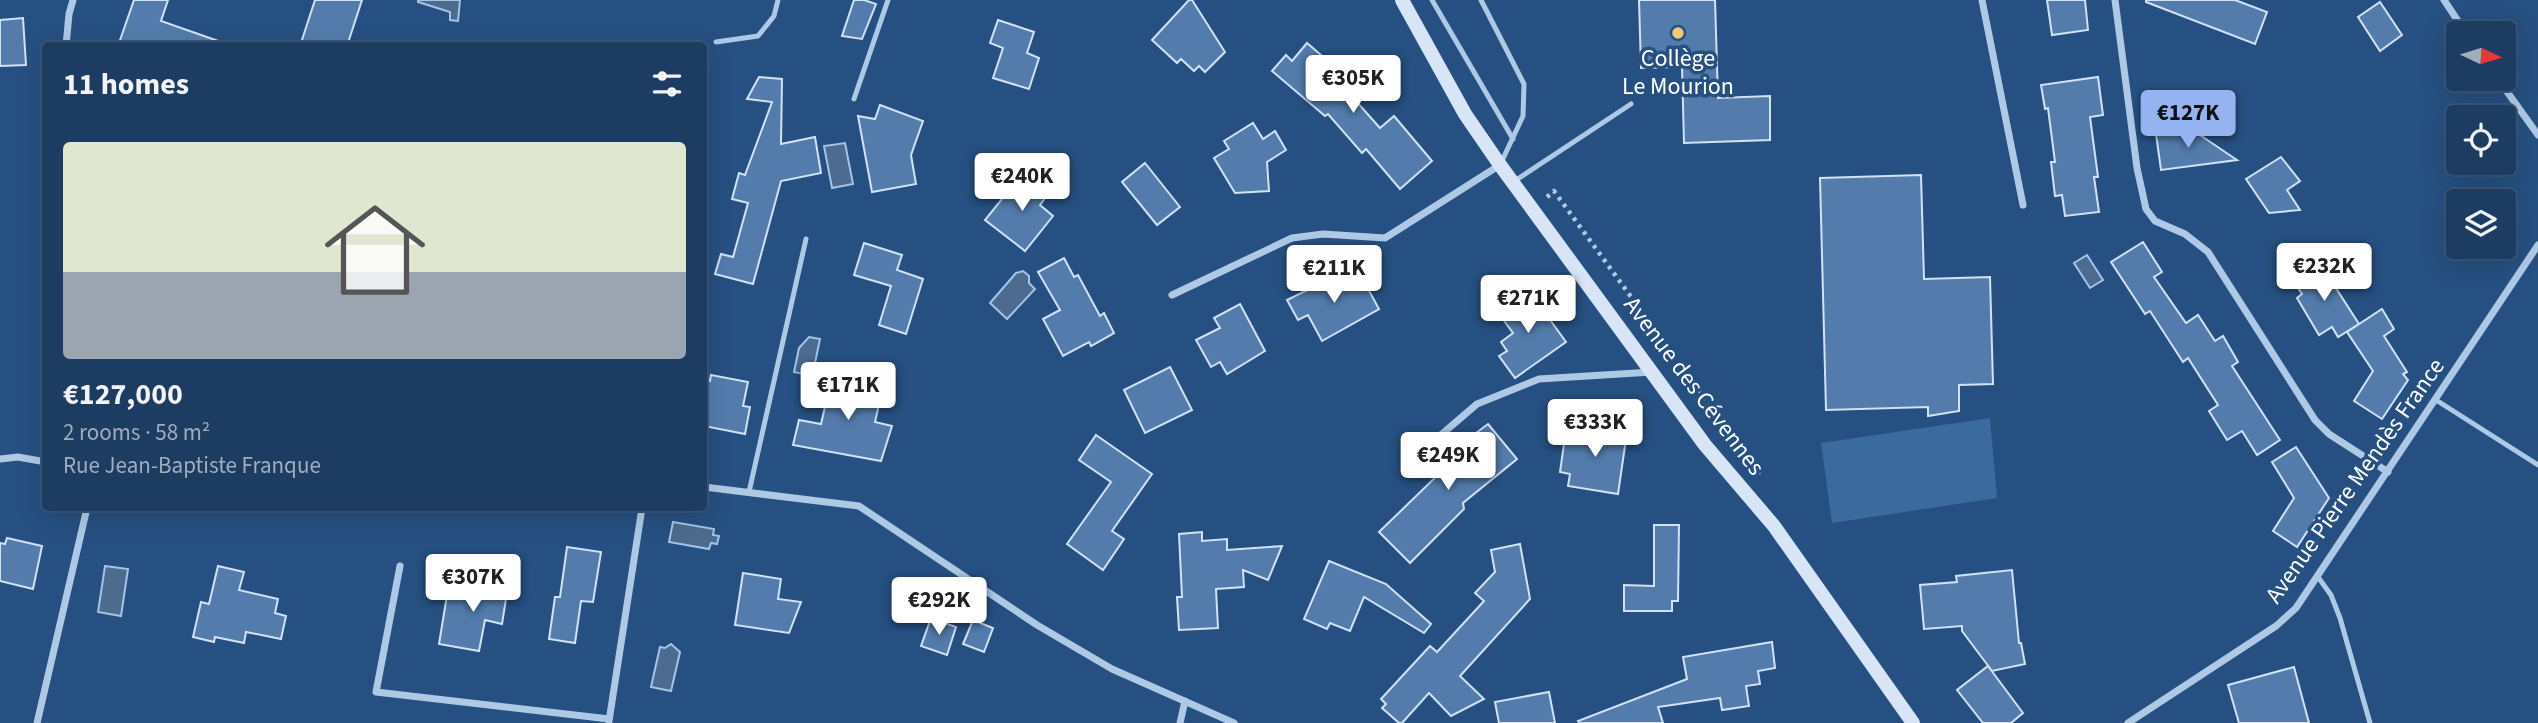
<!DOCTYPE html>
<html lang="en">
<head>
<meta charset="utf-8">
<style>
  :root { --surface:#1c3c61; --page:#29476a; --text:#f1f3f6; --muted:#a0adbd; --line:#3a5676; --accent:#95b2f1 }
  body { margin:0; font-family:"Source Sans 3",sans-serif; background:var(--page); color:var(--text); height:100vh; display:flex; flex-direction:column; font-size:26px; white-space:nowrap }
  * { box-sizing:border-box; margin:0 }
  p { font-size:23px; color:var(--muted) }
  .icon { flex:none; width:38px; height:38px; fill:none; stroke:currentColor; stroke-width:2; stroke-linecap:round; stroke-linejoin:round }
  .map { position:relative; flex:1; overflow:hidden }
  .details { position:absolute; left:42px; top:42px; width:665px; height:469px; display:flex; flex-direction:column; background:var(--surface); border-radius:7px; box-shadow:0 7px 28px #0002,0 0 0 2px var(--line) }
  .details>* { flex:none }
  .needle { width:46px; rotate:94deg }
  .fabs { position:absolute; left:2446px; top:21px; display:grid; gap:14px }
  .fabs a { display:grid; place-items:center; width:70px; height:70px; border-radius:7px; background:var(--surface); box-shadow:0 7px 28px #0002,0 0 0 2px var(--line); font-size:35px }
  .price { position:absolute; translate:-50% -60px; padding:0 16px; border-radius:7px; background:#fff; color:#222; font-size:23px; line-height:46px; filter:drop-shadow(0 2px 4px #0008) }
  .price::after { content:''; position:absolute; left:50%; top:42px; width:21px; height:16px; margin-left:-10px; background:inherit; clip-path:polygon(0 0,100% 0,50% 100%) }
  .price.on { background:var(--accent); color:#111 }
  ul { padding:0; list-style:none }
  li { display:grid; align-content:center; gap:14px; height:371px; padding:0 21px }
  li span { display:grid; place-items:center; height:217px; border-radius:7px; color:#555 }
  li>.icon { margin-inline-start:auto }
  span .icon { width:126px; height:126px; fill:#fffc; stroke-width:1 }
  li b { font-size:30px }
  h2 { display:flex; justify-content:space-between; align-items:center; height:84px; padding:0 21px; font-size:30px }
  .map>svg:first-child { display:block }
  .green { fill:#3b6a9f }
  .water { fill:#4d6b8e; stroke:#a3c4e7; stroke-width:2 }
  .building { fill:#537cac; stroke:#d1e2f5; stroke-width:2 }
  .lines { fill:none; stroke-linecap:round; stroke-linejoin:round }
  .path { stroke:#aec9e6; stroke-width:4.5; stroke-dasharray:3.5 5; stroke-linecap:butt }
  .lane { stroke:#aec9e6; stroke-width:5 }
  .street { stroke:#aec9e6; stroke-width:7 }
  .secondary { stroke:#d8e5f6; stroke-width:14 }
  .poi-dot { fill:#efc973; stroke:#265081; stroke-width:2.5 }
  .labels { text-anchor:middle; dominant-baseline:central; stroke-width:7; stroke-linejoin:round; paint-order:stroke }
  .poi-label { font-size:24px; fill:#fff; stroke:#265081 }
  .street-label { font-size:24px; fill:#fff; stroke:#265081 }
</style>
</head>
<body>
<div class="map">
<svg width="2538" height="723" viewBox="0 0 2538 723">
  <rect width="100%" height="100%" fill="#265081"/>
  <polygon class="green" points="1990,418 1997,498 1832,523 1821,443"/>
  <g class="water">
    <polygon points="418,0 460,0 458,21 450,20 450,12 418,2"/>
    <polygon points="845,143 853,184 832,188 824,146"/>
    <polygon points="2087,255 2103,280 2090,288 2074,263"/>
    <polygon points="1023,271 1029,276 1029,283 1035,289 1007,319 990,303 1016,273"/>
    <polygon points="809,337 820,339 815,363 817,371 812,376 794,372 799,348"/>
    <polygon points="673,522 714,529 713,535 719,536 717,544 711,543 709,549 669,542"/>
    <polygon points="105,566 128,569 121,616 98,612"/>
    <polygon points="671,644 680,652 671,691 651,687 660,647 665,648"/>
  </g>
  <g class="building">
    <polygon points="134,0 168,0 161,21 221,42 220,46 118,46"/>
    <polygon points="315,0 362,0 347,46 300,46"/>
    <polygon points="854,0 864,0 876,4 862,39 842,36"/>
    <polygon points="1189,0 1192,0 1225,52 1205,72 1199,66 1194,71 1181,59 1177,63 1152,40"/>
    <polygon points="1639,0 1715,0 1718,98 1770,96 1770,140 1684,143 1682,67 1641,68"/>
    <polygon points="2047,0 2085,0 2088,30 2052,35"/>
    <polygon points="2146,0 2235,0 2267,12 2255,44 2146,2"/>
    <polygon points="2380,2 2402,35 2380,51 2358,17"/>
    <polygon points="23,18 26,65 0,66 0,20"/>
    <polygon points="998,20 1034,32 1027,53 1039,58 1029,89 993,78 1003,48 990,43"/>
    <polygon points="1307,43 1354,83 1347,91 1380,128 1394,116 1432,161 1400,189 1366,149 1362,153 1328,114 1325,116 1272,71 1286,55 1292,61"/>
    <polygon points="759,77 782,79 781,144 815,137 821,173 781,181 753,284 715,274 721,254 733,257 748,203 732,199 739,173 745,175 772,102 747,99"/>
    <polygon points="2098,77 2103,115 2090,117 2098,177 2094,177 2099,212 2065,216 2062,195 2055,196 2051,162 2055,162 2048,108 2045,109 2041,85"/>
    <polygon points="880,105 923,121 911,155 916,184 872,192 858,116 875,119"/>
    <polygon points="1253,123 1263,139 1275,131 1286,150 1267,162 1269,191 1235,193 1214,158 1229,149 1224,141"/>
    <polygon points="2191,129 2237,160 2161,170 2156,134"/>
    <polygon points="2281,157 2300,181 2287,190 2300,210 2269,213 2246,179"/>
    <polygon points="1145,163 1180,207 1157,225 1122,182"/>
    <polygon points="1921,175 1924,279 1990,277 1993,384 1959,385 1959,411 1928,416 1928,407 1826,410 1820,178"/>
    <polygon points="1036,176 1052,189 1040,205 1053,216 1025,251 985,220 1014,184 1023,192"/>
    <polygon points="2143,242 2162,272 2154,277 2186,323 2198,315 2215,341 2223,336 2238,362 2232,366 2280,440 2257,455 2242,431 2227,440 2209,411 2218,405 2188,358 2183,362 2150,311 2145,314 2111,262"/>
    <polygon points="864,243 902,255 897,270 923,279 906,334 879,325 891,286 854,275"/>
    <polygon points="1064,258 1074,277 1078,275 1100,316 1104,313 1114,333 1091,346 1089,342 1063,356 1043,319 1060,310 1038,272"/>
    <polygon points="2321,265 2359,324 2338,337 2332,327 2319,335 2297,298 2302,294 2294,282"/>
    <polygon points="1360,274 1379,309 1322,341 1308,315 1298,320 1287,300 1332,278 1337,287"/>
    <polygon points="1530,292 1566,342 1515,378 1499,356 1507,351 1501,342 1513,333 1499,314"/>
    <polygon points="1240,304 1265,351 1227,374 1220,362 1211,367 1196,340 1220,328 1214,318"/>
    <polygon points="2382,309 2394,329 2384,336 2407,372 2403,374 2408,380 2382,419 2354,401 2373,371 2347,332"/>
    <polygon points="1170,367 1192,410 1145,433 1124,390"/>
    <polygon points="711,375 748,382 743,406 750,407 745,434 704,426 704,379 710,381"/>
    <polygon points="832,376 883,387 875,422 892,426 881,461 793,445 799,420 821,424"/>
    <polygon points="1488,424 1517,459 1463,503 1464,509 1410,563 1379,532 1442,471 1436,463"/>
    <polygon points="1577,425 1627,432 1618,494 1568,486 1570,474 1560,472 1565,437 1575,439"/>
    <polygon points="1096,435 1152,474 1112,531 1124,539 1103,570 1067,544 1111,482 1079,460"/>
    <polygon points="2296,447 2329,498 2297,547 2273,531 2294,498 2272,462"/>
    <polygon points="1654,525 1679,525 1678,601 1672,601 1672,611 1624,611 1624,585 1654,586"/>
    <polygon points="1202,532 1202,541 1227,539 1227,550 1282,546 1268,580 1243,570 1244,587 1216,589 1218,628 1179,630 1177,597 1182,597 1179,534"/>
    <polygon points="7,538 42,546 33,589 0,581 0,543 5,544"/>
    <polygon points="1520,544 1530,599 1460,676 1484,699 1451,716 1429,693 1402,723 1399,723 1382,708 1386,704 1381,699 1430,646 1437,652 1484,601 1475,593 1495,572 1491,550"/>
    <polygon points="567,547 601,552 593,602 581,601 575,643 549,639 555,597 560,597"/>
    <polygon points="1329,561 1386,584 1431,624 1424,633 1364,597 1350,631 1330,623 1327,629 1304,619"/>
    <polygon points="218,566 244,572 239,590 278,599 275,613 286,616 281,639 246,632 244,643 215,637 214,642 193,637 201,602 209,604"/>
    <polygon points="2012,570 2019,643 2021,643 2025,664 1992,671 1962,631 1962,626 1924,629 1920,585 1957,582 1956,576"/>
    <polygon points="743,573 781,579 778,599 801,602 789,633 735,625"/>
    <polygon points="482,577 509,580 502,624 485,620 479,651 439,644 448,589 480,594"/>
    <polygon points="931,618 956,627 947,655 921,646"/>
    <polygon points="973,620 993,628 984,652 963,644"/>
    <polygon points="1772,642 1775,668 1758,671 1760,684 1746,686 1749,706 1722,710 1720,698 1658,707 1663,723 1579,723 1578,721 1687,679 1683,657"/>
    <polygon points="1988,666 2023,713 2011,723 1983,723 1957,690"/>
    <polygon points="2294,667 2309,723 2239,723 2228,685"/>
    <polygon points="1549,692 1555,723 1499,723 1495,702"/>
  </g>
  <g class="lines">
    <polyline class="path" points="1547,197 1554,191 1760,474"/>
    <g class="lane">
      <polyline points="1432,0 1513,139"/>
      <polyline points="1481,0 1524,84 1523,116 1501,163"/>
      <polyline points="716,42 758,36 774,16 778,0"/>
      <polyline points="854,99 888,0"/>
      <polyline points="1513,182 1631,104"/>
      <polyline points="2436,400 2538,465"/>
      <polyline points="749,492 806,239"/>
      <polyline points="2318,577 2331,595 2340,618 2370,723"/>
    </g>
    <g class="street">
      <polyline points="1982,0 2023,205"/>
      <polyline points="2115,0 2137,168 2146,209 2155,221 2185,234 2208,252 2315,420 2329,434 2388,472"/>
      <polyline points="2444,0 2466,33"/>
      <polyline points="66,46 69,14 73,0"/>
      <polyline points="2498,79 2538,135"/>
      <polyline points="1172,295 1292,238 1323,234 1385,238 1500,165"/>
      <polyline points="0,459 18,457 46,462"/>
      <polyline points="1407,464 1477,404 1539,379 1652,372"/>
      <polyline points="704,487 859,506 1037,625 1112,669 1234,723"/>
      <polyline points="400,566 376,692 609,719"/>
      <polyline points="609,721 642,508"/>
      <polyline points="37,723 87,508"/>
      <polyline points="1180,723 1185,701"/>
      <polyline points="2128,723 2276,626 2296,608 2538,245"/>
    </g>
    <polyline class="secondary" points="1402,0 1465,114 1500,165 1705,445 1774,526 1913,723"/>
  </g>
  <circle class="poi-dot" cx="1678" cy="33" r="7"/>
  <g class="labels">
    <g class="poi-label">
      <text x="1678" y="58">Collège<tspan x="1678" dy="28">Le Mourion</tspan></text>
    </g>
    <g class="street-label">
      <text transform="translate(1694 386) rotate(53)">Avenue des Cévennes</text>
      <text transform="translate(2355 481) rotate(-55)">Avenue Pierre Mendès France</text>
    </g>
  </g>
</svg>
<div class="fabs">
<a><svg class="needle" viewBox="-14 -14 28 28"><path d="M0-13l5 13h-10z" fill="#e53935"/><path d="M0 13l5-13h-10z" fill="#a0adbd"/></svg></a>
<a><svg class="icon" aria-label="locate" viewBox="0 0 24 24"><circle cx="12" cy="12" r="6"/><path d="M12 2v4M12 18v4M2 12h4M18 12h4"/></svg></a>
<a><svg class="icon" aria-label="layers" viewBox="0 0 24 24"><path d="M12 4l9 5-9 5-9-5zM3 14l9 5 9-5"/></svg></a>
</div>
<b class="price" style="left:1353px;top:115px">€305K</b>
<b class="price on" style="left:2188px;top:150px">€127K</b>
<b class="price" style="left:1022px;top:213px">€240K</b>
<b class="price" style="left:2324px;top:303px">€232K</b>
<b class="price" style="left:1334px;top:305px">€211K</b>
<b class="price" style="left:1528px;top:335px">€271K</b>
<b class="price" style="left:848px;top:422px">€171K</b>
<b class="price" style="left:1595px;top:459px">€333K</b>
<b class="price" style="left:1448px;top:492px">€249K</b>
<b class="price" style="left:473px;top:614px">€307K</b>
<b class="price" style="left:939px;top:637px">€292K</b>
<section class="details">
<h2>11 homes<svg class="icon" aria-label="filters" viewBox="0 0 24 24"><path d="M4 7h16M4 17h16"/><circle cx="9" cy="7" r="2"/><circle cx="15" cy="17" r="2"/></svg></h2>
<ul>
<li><span style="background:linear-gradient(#dfe7d0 60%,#9aa5b1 0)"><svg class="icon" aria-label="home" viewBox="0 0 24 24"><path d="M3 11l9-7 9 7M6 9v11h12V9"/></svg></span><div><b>€127,000</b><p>2 rooms · 58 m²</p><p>Rue Jean-Baptiste Franque</p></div></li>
</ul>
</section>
</div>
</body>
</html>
